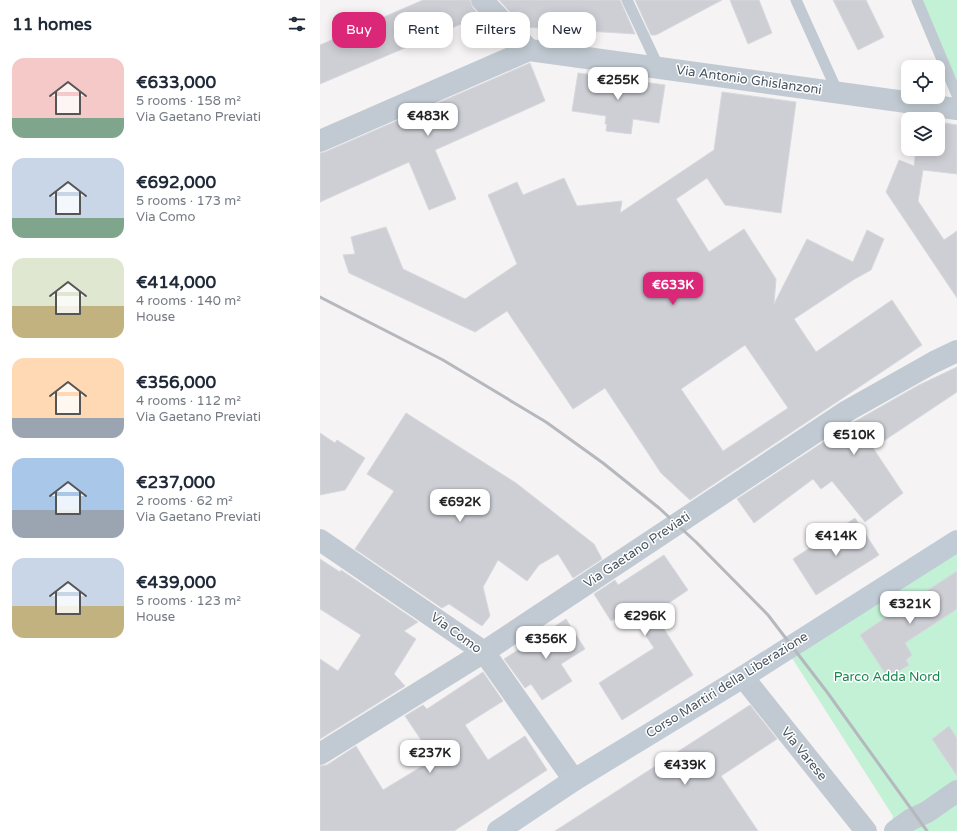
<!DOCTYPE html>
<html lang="en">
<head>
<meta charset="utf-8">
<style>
  :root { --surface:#fff; --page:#f6f6f7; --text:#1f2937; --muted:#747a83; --accent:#db2777 }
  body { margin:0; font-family:"Varela Round",sans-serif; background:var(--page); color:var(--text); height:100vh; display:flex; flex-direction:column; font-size:15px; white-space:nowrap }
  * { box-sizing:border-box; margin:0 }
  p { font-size:13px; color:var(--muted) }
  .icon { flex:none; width:22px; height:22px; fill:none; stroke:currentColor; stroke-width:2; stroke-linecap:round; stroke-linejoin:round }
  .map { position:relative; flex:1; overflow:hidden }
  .drawer { display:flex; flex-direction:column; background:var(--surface); width:320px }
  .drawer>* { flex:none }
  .top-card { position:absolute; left:12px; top:12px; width:380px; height:36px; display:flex; gap:8px }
  .controls { position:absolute; left:581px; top:60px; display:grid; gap:8px }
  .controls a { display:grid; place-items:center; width:44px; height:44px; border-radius:8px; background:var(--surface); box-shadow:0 2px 10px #0003; font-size:20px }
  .price { position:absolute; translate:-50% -34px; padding:0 9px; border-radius:8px; background:#fff; color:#222; font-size:13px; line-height:26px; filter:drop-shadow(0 1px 2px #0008) }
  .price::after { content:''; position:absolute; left:50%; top:24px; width:12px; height:9px; margin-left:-6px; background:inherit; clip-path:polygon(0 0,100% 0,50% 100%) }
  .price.active { background:var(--accent); color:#fff }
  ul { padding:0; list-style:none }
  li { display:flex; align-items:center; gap:12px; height:100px; padding:0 12px }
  li span { display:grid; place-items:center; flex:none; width:112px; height:80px; border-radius:12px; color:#555 }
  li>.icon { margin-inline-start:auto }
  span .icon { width:48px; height:48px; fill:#fffc; stroke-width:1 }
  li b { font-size:17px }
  h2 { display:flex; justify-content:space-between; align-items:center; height:48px; padding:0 12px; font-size:17px }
  .chip { padding:0 14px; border-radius:12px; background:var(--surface); box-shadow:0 2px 10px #0003; font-size:14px; line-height:36px }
  .chip.active { background:var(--accent); color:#fff }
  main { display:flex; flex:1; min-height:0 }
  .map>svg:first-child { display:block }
  .green { fill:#c3f1d5 }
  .building { fill:#cdcfd5; stroke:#d7d9de; fill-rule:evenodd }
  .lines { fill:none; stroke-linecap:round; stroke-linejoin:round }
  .service { stroke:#c1cad2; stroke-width:11 }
  .minor { stroke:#c1cad2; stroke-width:22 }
  .secondary { stroke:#c1cbd6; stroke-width:22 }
  .rail { stroke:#b5b8bd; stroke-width:3 }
  .labels { text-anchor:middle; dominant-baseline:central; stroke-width:3; stroke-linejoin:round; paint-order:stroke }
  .street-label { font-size:13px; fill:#4a5661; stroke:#fff }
  .park-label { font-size:13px; fill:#17864f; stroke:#fff }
</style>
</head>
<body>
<main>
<section class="drawer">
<h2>11 homes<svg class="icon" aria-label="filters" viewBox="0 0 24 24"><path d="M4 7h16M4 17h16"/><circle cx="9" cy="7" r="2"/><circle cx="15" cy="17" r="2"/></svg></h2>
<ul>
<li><span style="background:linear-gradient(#f6c9c9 75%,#7fa58c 0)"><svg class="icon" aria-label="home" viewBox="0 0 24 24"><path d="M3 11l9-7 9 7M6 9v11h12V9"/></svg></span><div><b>€633,000</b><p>5 rooms · 158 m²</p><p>Via Gaetano Previati</p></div></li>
<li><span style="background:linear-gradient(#c9d6e8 75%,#7fa58c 0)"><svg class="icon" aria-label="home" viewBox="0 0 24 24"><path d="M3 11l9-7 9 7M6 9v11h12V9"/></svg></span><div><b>€692,000</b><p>5 rooms · 173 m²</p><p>Via Como</p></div></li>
<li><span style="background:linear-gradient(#dfe7d0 60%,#c2b280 0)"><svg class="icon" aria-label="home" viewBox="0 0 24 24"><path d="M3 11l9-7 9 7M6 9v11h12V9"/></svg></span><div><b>€414,000</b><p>4 rooms · 140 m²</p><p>House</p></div></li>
<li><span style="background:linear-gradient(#ffd9b3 75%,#9aa5b1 0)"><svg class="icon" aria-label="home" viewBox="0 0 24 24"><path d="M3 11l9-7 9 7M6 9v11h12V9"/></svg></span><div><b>€356,000</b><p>4 rooms · 112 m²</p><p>Via Gaetano Previati</p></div></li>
<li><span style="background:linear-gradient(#a9c7e8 65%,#9aa5b1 0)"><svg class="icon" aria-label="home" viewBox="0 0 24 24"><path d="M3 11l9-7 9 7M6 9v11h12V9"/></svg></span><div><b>€237,000</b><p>2 rooms · 62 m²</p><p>Via Gaetano Previati</p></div></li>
<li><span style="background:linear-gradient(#c9d6e8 60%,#c2b280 0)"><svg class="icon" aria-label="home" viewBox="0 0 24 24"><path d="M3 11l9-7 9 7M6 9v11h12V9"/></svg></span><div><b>€439,000</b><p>5 rooms · 123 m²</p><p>House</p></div></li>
</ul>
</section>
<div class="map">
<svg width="637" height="831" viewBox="0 0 637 831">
  <rect width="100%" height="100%" fill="#f5f3f3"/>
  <g class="green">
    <polygon points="599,0 637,0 637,81"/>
    <polygon points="637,543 637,831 569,831 573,816 472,658"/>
  </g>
  <g class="building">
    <polygon points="103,0 150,0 153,8 160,16 0,84 0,45"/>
    <polygon points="179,0 300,0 315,34 204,27"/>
    <polygon points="315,0 402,0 336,35 331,35"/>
    <polygon points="410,0 439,0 452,33 428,44"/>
    <polygon points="513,0 546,0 564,37 538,50"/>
    <polygon points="210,63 225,101 115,150 136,199 109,210 89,162 0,202 0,153 5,152"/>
    <polygon points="258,73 345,85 339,123 313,119 311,134 286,131 287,124 285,124 286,116 252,111"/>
    <path d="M402,92L476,102L461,213L405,205L387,178L356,199L389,252L424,229L456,279L454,304L487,239L533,262L547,230L564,239L551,270L533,280L474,319L496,352L572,300L602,345L370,500L341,473L285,388L253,409L187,311L155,332L29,273L23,255L35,254L31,237L66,227L83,269L145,299L197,264L168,195L197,182L203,195L244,178L257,206L302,201L300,213L394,150ZM425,345L468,408L403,451L361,389Z"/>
    <polygon points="618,122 637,125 637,174 603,170 598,201 624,240 637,231 637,298 566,192 579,160 594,166 596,149 618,149"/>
    <polygon points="637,367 637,392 553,448 583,493 545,522 512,481 501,489 493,479 434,523 417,499 534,422 599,385"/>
    <polygon points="86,413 196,483 274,544 282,559 253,578 238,554 219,565 207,581 178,560 163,587 170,616 162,626 129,604 122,608 35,549 74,491 47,474"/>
    <polygon points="0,433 15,443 17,440 45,458 25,490 0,495"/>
    <polygon points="535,518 559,555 496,595 473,559"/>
    <polygon points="344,555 368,590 334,613 373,675 302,720 279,683 334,648 309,610 291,621 274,594 295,580 298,585"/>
    <polygon points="0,559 20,572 21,570 98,622 84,631 96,639 74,674 85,686 0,739 0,659 18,671 41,635 0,609"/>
    <polygon points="637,571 637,609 585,643 592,655 586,660 589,665 568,678 540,635 601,593 602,594"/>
    <polygon points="246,619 265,649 241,664 252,681 222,700 211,684 205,688 184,659"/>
    <polygon points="163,672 183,701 145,725 168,760 205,736 227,770 134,831 0,831 0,766 7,765 36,746 63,790 114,759 85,716 103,705 107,709"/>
    <polygon points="430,705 457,739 401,776 438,831 235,831"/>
    <polygon points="629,726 637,738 637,776 612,739"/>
  </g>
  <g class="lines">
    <g class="service">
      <polyline points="307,0 339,68"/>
      <polyline points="476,0 518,93"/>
      <polyline points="597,0 637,95"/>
    </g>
    <g class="minor">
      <polyline points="162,0 209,50"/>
      <polyline points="0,141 209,50 637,109"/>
      <polyline points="0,540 164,652 254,780"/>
      <polyline points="423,677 546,831"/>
      <polyline points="0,754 164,652 527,411 614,362 637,351"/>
      <polyline points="575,831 590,820 607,812 637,791"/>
    </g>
    <polyline class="secondary" points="178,831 254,780 423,677 637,541"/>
    <polyline class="rail" points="0,297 123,360 226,422 283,463 339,508 376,542 448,615 507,692 607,831"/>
  </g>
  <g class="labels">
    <g class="street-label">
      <text transform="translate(429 80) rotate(8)">Via Antonio Ghislanzoni</text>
      <text transform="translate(317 550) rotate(-34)">Via Gaetano Previati</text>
      <text transform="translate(136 633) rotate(36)">Via Como</text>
      <text transform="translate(407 685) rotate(-32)">Corso Martiri della Liberazione</text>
      <text transform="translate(484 754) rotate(51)">Via Varese</text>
    </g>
    <g class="park-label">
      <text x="567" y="677">Parco Adda Nord</text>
    </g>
  </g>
</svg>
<div class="controls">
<a><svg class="icon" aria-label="locate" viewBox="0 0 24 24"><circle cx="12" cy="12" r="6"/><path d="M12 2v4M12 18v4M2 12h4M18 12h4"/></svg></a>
<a><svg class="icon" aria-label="layers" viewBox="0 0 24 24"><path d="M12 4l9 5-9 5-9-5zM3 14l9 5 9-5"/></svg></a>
</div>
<b class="price" style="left:298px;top:101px">€255K</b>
<b class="price" style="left:108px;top:137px">€483K</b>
<b class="price active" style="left:353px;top:306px">€633K</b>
<b class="price" style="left:534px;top:456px">€510K</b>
<b class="price" style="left:140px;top:523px">€692K</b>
<b class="price" style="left:516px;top:557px">€414K</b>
<b class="price" style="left:590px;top:625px">€321K</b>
<b class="price" style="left:325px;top:637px">€296K</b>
<b class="price" style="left:226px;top:660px">€356K</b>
<b class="price" style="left:110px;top:774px">€237K</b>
<b class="price" style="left:365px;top:786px">€439K</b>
<div class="top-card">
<a class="chip active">Buy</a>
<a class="chip">Rent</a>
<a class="chip">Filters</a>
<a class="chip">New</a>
</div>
</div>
</main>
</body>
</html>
